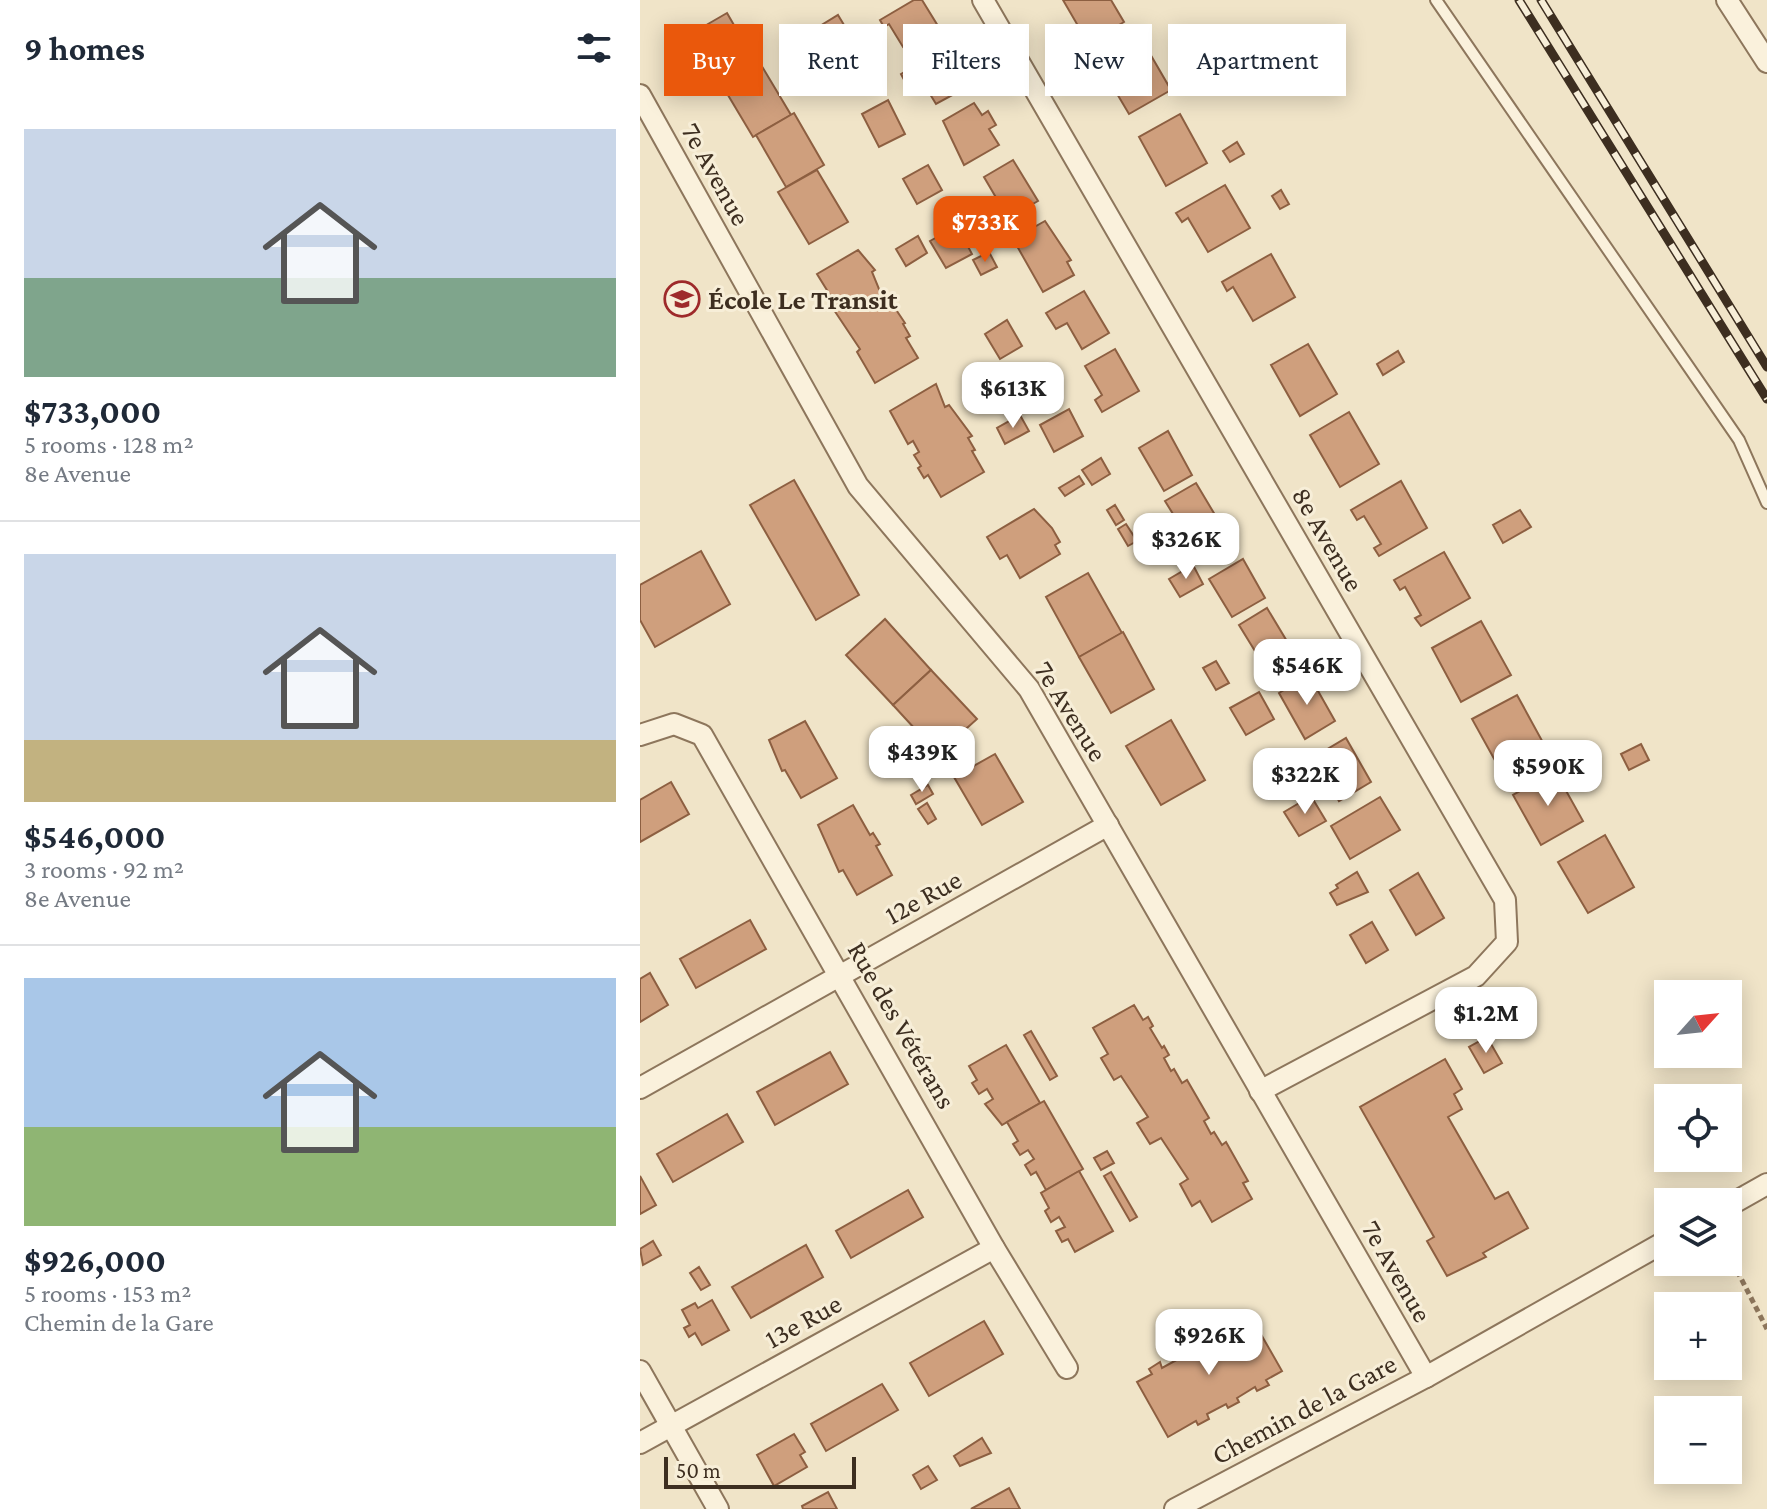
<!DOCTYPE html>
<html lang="en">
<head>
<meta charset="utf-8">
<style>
  :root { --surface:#fff; --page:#f6f6f7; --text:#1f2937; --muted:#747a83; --line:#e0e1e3; --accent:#ea580c }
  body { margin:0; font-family:"Crimson Pro",serif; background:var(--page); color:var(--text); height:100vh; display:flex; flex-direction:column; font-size:30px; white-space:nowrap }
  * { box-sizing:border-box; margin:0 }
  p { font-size:26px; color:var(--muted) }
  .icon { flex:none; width:44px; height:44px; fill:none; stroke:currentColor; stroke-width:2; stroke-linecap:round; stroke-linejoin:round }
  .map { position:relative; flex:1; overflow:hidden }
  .sheet { display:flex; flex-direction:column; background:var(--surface); width:640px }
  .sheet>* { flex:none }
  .banner { position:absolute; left:24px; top:24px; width:760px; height:72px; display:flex; gap:16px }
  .needle { width:52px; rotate:63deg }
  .buttons { position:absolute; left:1014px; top:980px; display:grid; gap:16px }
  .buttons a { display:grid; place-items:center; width:88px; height:88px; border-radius:0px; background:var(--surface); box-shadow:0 4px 20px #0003; font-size:40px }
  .scale { position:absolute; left:24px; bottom:20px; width:192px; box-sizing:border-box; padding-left:8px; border:4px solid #3d2e20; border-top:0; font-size:22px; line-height:28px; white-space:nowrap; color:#3d2e20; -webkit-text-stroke:6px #f7eed8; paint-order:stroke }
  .price { position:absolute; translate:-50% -68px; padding:0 18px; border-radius:16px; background:#fff; color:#222; font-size:26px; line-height:52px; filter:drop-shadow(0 2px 4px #0008) }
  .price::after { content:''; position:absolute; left:50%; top:48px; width:24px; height:18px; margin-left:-12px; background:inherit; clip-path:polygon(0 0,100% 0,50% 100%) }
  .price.active { background:var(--accent); color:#fff }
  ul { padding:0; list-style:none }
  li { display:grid; align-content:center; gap:16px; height:424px; padding:0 24px }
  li+li { border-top:2px solid var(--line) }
  li span { display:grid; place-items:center; height:248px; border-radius:0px; color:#555 }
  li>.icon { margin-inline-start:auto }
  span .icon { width:144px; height:144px; fill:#fffc; stroke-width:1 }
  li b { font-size:34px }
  h2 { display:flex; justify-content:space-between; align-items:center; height:96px; padding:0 24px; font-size:34px }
  .tag { padding:0 28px; border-radius:0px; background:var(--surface); box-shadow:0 4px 20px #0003; font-size:28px; line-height:72px }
  .tag.active { background:var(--accent); color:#fff }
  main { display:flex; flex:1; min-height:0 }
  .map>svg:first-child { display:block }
  .building { fill:#cf9f7d; stroke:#8d5f41; stroke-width:2 }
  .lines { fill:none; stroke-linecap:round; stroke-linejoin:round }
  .service-casing { stroke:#8d765c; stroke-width:14 }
  .minor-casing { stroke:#8d765c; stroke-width:24 }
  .path { stroke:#8d765c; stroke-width:5; stroke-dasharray:6 4; stroke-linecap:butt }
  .service { stroke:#faf1dc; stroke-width:10 }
  .minor { stroke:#faf1dc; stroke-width:20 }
  .rail-casing { stroke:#3d2e20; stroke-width:9 }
  .rail { stroke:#f7eed8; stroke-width:6; stroke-dasharray:18; stroke-linecap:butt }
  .labels { text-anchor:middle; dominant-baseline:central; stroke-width:6; stroke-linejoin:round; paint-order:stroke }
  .street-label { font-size:28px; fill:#3d2e20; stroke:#f7eed8 }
  .poi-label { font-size:28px; font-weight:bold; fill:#3d2e20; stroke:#f7eed8; text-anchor:start }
</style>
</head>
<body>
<main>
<section class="sheet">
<h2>9 homes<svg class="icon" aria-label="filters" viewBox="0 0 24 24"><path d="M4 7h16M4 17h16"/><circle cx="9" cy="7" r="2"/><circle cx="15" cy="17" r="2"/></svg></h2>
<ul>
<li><span style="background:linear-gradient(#c9d6e8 60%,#7fa58c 0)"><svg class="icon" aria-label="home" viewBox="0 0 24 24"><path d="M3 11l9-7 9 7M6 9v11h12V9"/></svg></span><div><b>$733,000</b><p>5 rooms · 128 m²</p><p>8e Avenue</p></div></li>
<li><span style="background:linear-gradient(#c9d6e8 75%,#c2b280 0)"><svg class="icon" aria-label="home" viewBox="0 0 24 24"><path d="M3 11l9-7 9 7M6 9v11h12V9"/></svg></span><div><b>$546,000</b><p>3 rooms · 92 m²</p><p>8e Avenue</p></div></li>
<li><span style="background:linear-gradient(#a9c7e8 60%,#8fb573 0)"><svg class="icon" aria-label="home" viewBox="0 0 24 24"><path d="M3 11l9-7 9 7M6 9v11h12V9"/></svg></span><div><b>$926,000</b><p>5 rooms · 153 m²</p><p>Chemin de la Gare</p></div></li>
</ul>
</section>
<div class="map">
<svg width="1127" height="1509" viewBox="0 0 1127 1509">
  <rect width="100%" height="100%" fill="#f0e4c8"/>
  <g class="building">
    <polygon points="274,0 282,0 298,26 263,47 249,24 244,27 240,20"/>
    <polygon points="423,0 471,0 484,22 448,43"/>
    <polygon points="87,13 117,65 79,87 49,35"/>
    <polygon points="198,15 210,35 181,51 170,32"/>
    <polygon points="302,39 329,86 296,104 282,81 269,89 261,74 271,68 266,60"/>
    <polygon points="502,40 531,90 489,114 460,65"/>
    <polygon points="120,63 151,115 113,137 82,85"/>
    <polygon points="248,100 265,134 239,147 222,114"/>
    <polygon points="334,103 342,115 348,111 356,125 349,129 359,145 324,165 303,121"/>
    <polygon points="154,113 184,165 146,187 116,135"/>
    <polygon points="540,114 567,163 526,186 499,137"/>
    <polygon points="597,142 604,154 590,162 583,151"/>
    <polygon points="373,160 398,201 368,218 344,177"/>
    <polygon points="288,165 302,190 277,204 263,179"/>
    <polygon points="177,170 208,222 169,244 138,192"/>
    <polygon points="585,185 610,228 568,252 548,218 542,222 536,213"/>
    <polygon points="641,190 649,204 640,209 632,196"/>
    <polygon points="405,221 431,260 427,262 434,275 403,292 373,239"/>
    <polygon points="317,226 332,254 306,268 290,241"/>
    <polygon points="278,236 287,253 266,266 256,249"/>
    <polygon points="218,250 235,270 232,272 241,294 244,292 265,323 263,324 270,336 266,338 278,358 235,383 217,352 220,349 186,298 190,295 177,274"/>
    <polygon points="349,252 357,267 341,275 333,260"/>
    <polygon points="631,254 655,297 613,321 593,287 587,291 582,282"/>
    <polygon points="444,291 469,333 442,349 427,323 416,329 406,313"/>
    <polygon points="367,320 382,346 360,359 345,334"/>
    <polygon points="668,344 697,394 660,416 631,365"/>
    <polygon points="475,349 499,391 462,412 455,400 462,395 445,366"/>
    <polygon points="758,351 764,362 743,375 737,364"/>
    <polygon points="375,366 384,381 376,386 367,371"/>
    <polygon points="296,384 305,407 309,405 332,436 328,438 335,450 332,451 344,472 301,497 288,475 284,478 278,468 281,466 274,455 279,452 273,441 268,444 250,411"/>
    <polygon points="429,409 443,436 414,452 400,425"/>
    <polygon points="709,412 739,464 700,487 670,435"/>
    <polygon points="380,415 389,431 365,444 357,428"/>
    <polygon points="528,431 552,475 524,491 499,448"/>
    <polygon points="461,458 470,474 452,485 442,470"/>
    <polygon points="439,476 444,484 425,496 419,488"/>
    <polygon points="154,480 219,595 176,620 110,505"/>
    <polygon points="761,481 787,528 739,556 734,548 741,544 724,516 717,520 711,510"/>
    <polygon points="556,483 587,535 557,553 543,530 528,539 524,534 518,537 512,527 533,514 525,501"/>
    <polygon points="475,505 484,520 476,525 467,510"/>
    <polygon points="394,509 412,528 420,542 415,545 420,554 380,578 367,555 360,559 347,537"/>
    <polygon points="880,510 891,527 863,543 853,525"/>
    <polygon points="486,524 497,541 488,546 478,529"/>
    <polygon points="61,551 90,604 15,647 0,620 0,585"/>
    <polygon points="804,552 830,598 781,626 775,618 781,615 765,587 760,590 754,580"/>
    <polygon points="603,559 625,598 592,617 569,579"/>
    <polygon points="553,565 563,584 540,597 529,579"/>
    <polygon points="448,573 482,633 439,657 406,597"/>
    <polygon points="627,608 654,653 626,669 599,625"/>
    <polygon points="245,619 291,670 253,705 206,655"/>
    <polygon points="841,621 871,675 821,702 792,648"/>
    <polygon points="483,632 514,689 471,713 439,657"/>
    <polygon points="576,661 589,683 576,690 563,668"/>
    <polygon points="291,670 337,719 298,754 253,705"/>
    <polygon points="669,675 695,721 665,739 639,693"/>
    <polygon points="619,692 634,719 606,735 590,708"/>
    <polygon points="877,695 906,748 862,773 832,719"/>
    <polygon points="531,720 565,780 521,805 486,746"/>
    <polygon points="165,721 197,778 161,798 145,770 142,771 129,740"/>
    <polygon points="706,738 731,782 699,801 674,757"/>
    <polygon points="1001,744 1009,760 989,770 981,754"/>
    <polygon points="355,754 383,802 342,825 314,777"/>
    <polygon points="915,771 943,821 901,845 873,795"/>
    <polygon points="31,782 49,814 0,842 0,800"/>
    <polygon points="288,785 293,794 276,804 271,795"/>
    <polygon points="671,796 686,821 659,836 644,812"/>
    <polygon points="740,797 760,830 710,859 691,826"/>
    <polygon points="287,803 296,819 288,824 278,809"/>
    <polygon points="213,805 230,835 233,833 240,844 236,846 252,875 217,895 203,870 199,872 178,825"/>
    <polygon points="965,835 994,887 948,913 918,862"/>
    <polygon points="717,872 728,892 697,905 690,893 698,888 696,885"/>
    <polygon points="778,873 804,918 776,935 750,890"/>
    <polygon points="110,920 126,949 56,988 40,959"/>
    <polygon points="732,922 748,950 726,963 710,935"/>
    <polygon points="10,973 28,1005 0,1022 0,979"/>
    <polygon points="494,1005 503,1020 508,1017 513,1026 510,1028 522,1048 524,1046 529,1055 524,1058 531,1071 534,1069 542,1083 547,1080 569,1118 564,1121 571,1134 574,1132 582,1145 586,1142 608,1181 603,1183 612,1199 572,1222 560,1201 552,1206 540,1184 548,1179 521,1138 510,1144 497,1123 508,1117 481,1076 474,1080 461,1058 468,1054 453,1028"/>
    <polygon points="391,1031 417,1076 410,1080 384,1035"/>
    <polygon points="847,1037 862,1063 844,1073 829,1047"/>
    <polygon points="366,1045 400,1103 362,1125 345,1104 353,1099 347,1089 339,1094 332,1083 337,1080 329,1066"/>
    <polygon points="190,1052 208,1084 135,1125 117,1092"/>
    <polygon points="805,1059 822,1089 814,1094 822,1109 808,1117 855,1199 868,1192 888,1228 843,1253 846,1257 807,1276 787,1241 794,1237 720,1107"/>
    <polygon points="404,1101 443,1169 406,1190 396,1172 391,1175 385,1165 394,1159 388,1150 380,1155 373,1144 378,1141 367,1122"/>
    <polygon points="87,1114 103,1142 33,1182 17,1154"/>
    <polygon points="467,1151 474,1163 461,1170 454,1158"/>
    <polygon points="439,1171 473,1231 435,1252 428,1239 422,1242 416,1231 425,1227 419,1217 411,1222 405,1211 409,1208 401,1193"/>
    <polygon points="471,1172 497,1217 490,1221 464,1176"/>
    <polygon points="0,1176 16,1205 0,1214"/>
    <polygon points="268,1190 283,1217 211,1258 196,1231"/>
    <polygon points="13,1241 21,1255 3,1265 0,1249"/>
    <polygon points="166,1245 183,1277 111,1318 92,1287"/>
    <polygon points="59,1267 70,1285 61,1290 50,1273"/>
    <polygon points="72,1300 89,1330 62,1345 55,1333 49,1337 44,1328 50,1325 42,1310 55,1303 58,1308"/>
    <polygon points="611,1317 642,1371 626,1380 629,1385 617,1391 615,1387 597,1398 599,1402 588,1408 586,1404 567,1414 569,1419 558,1425 556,1421 528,1437 497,1382 512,1374 509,1369 520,1362 522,1368 542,1357 539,1351 548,1346 551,1351 571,1339 569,1334 578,1329 581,1334"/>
    <polygon points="344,1321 363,1354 289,1396 270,1363"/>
    <polygon points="242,1384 258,1410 186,1451 171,1424"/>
    <polygon points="154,1434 165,1452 160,1455 167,1467 134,1486 117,1455"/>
    <polygon points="342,1438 351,1453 320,1466 314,1456"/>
    <polygon points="288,1466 297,1480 281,1489 273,1475"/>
    <polygon points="369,1488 380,1509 331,1509"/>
    <polygon points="188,1492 197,1509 163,1509 162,1506"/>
  </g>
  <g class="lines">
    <defs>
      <polyline id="service" points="796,0 1099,440 1127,503"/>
      <g id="minor">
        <polyline points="343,0 865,900 867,942 836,976 620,1091"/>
        <polyline points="1087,0 1127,62"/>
        <polyline points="0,95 218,486 389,689 786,1377"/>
        <polyline points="0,735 34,724 62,735 354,1248 427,1368"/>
        <polyline points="0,1088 468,825"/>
        <polyline points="1088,1206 1127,1184"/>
        <polyline points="0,1371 78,1509"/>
        <polyline points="0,1443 354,1248"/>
        <polyline points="535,1509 786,1377 1028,1240"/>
      </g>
    </defs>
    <use href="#service" class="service-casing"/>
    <use href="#minor" class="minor-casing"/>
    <polyline class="path" points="1088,1253 1127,1329"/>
    <use href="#service" class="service"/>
    <use href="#minor" class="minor"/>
    <defs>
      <g id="rail">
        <polyline points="879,0 1127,399"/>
        <polyline points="901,0 1127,367"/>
      </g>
    </defs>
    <use href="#rail" class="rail-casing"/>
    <use href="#rail" class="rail"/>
  </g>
  <defs>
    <symbol id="school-ring" viewBox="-11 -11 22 22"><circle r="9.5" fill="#f7eed8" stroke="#9e2a2b" stroke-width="1.5"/><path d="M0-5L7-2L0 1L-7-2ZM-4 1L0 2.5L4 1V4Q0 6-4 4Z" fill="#9e2a2b"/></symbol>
  </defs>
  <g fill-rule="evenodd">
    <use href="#school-ring" x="22" y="279" width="40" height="40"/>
  </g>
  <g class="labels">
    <g class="street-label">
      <text transform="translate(76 174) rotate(61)">7e Avenue</text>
      <text transform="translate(688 539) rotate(60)">8e Avenue</text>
      <text transform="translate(431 711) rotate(58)">7e Avenue</text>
      <text transform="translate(283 897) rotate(-29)">12e Rue</text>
      <text transform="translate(262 1025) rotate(60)">Rue des Vétérans</text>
      <text transform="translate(757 1271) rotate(60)">7e Avenue</text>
      <text transform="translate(163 1321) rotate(-29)">13e Rue</text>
      <text transform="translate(664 1409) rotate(-28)">Chemin de la Gare</text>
    </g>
    <g class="poi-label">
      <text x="68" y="299">École Le Transit</text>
    </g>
  </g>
</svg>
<div class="buttons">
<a><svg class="needle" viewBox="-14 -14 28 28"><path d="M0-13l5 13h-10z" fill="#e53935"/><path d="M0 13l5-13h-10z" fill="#747a83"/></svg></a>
<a><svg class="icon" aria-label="locate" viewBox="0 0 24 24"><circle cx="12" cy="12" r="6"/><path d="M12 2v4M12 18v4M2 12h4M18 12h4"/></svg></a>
<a><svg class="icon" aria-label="layers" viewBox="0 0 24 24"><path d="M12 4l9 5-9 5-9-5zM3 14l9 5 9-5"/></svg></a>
<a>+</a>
<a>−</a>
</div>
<div class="scale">50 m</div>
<b class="price active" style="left:345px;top:264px">$733K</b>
<b class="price" style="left:373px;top:430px">$613K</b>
<b class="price" style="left:546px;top:581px">$326K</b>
<b class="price" style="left:667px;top:707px">$546K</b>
<b class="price" style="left:282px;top:794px">$439K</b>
<b class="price" style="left:908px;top:808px">$590K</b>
<b class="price" style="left:665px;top:816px">$322K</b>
<b class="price" style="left:846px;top:1055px">$1.2M</b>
<b class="price" style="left:569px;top:1377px">$926K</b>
<div class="banner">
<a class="tag active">Buy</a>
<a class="tag">Rent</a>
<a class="tag">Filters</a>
<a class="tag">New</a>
<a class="tag">Apartment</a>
</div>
</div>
</main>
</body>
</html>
